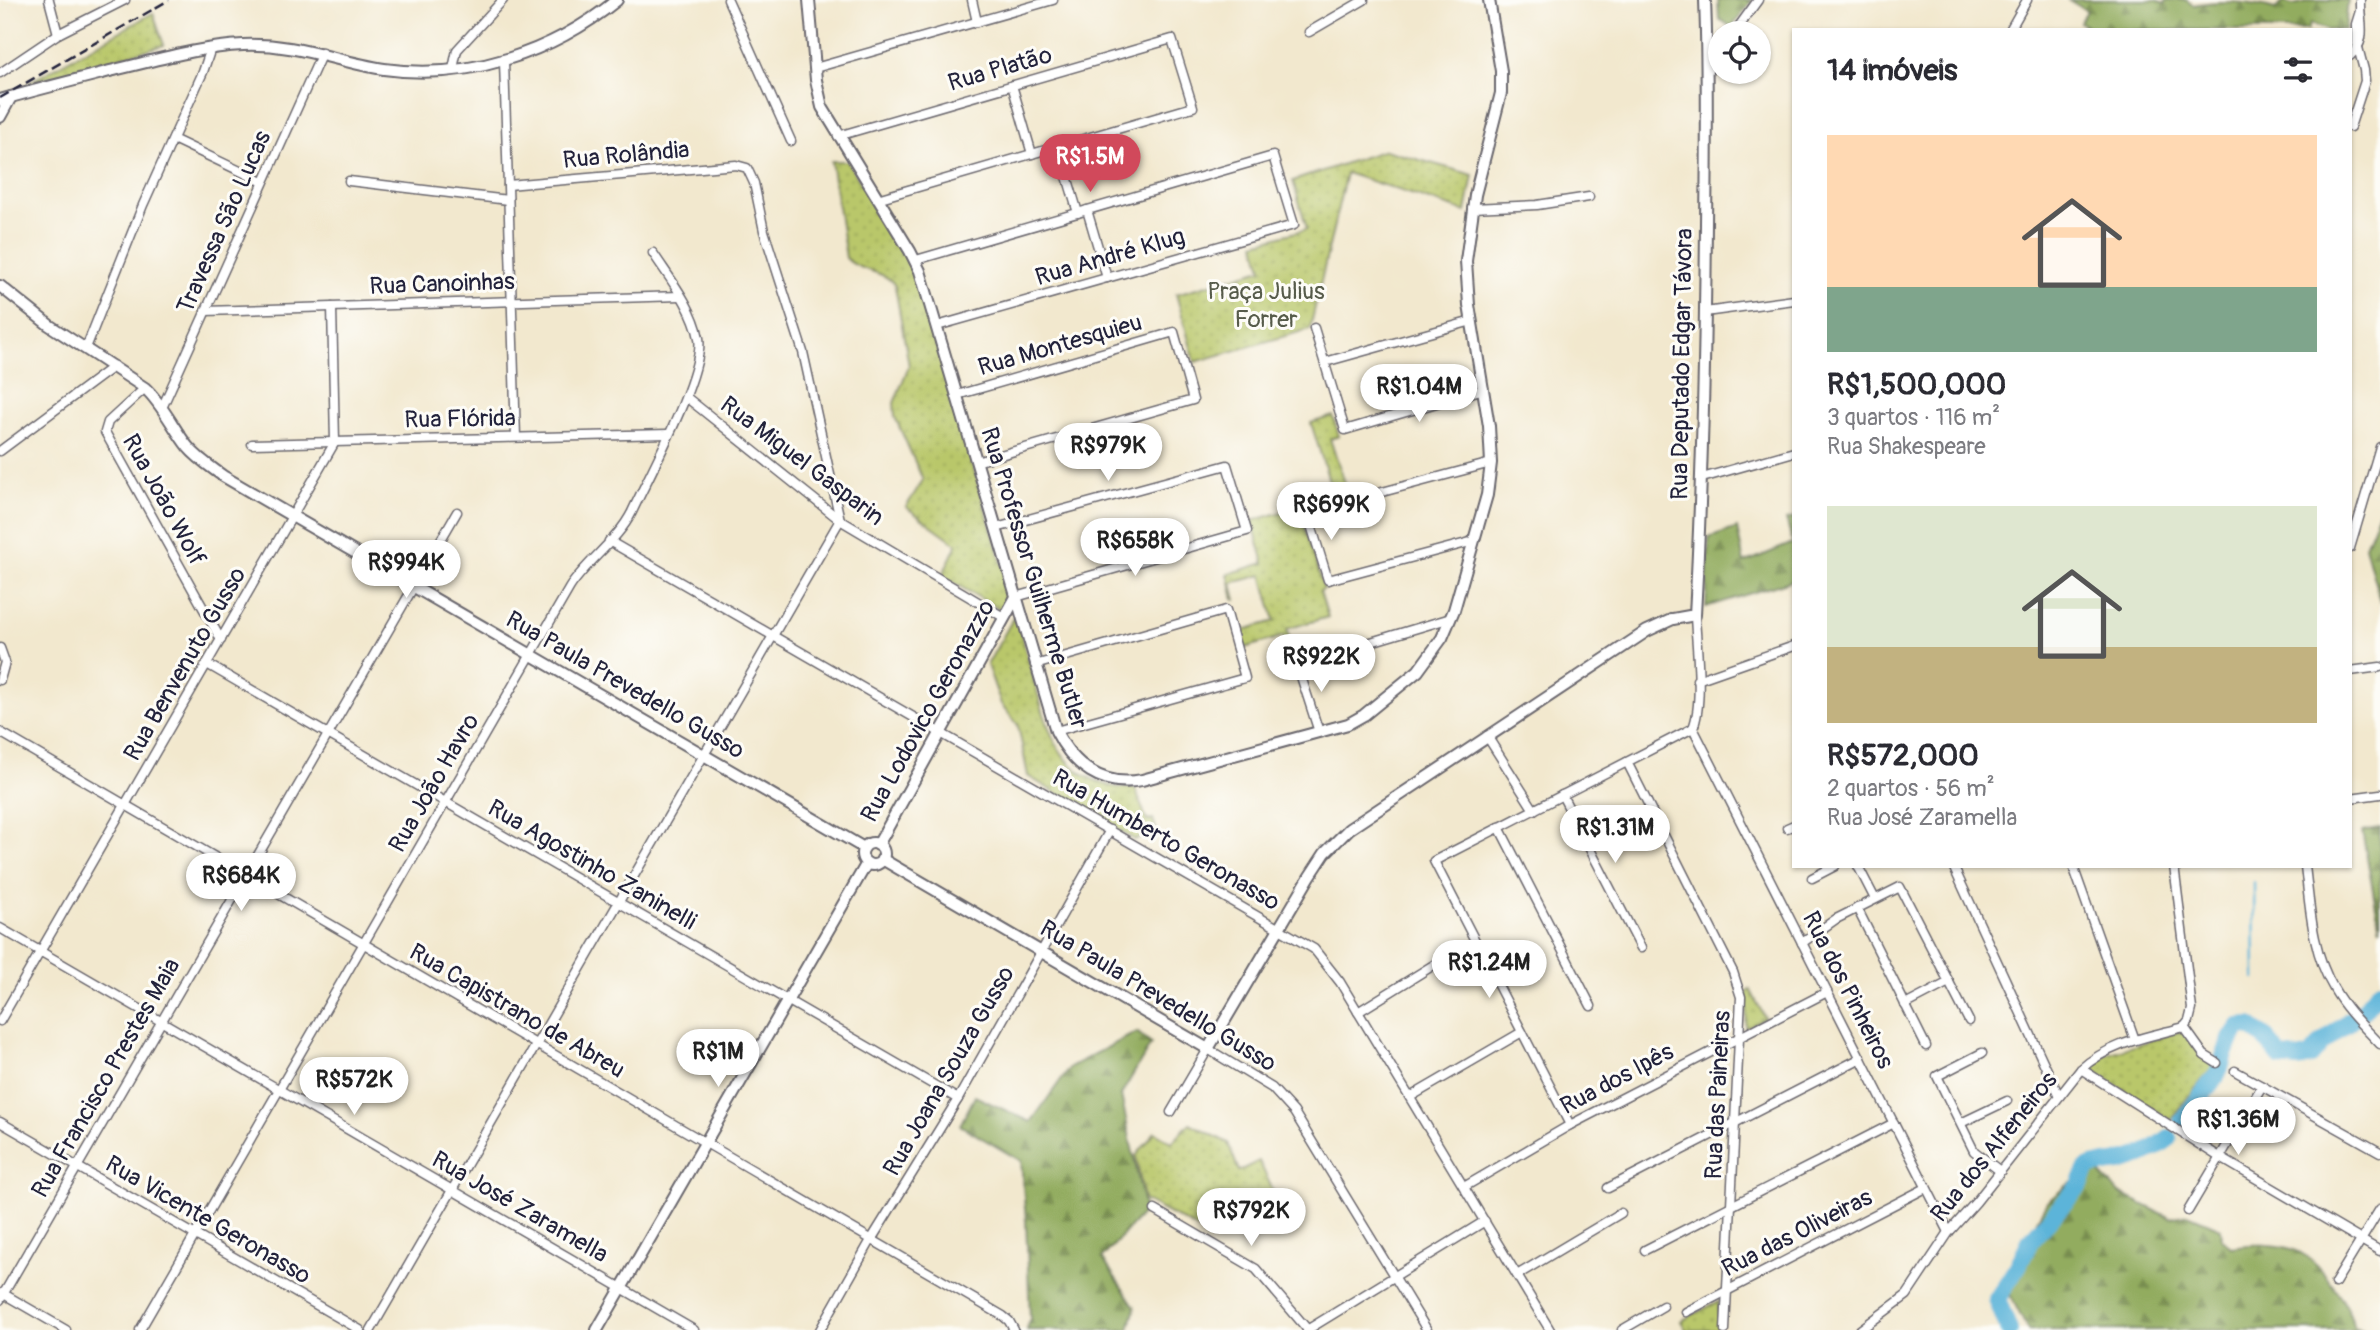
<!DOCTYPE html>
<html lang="pt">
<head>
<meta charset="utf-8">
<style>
  :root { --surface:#fff; --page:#f7f7f7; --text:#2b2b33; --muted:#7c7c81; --accent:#d1495b }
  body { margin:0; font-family:Pangolin,sans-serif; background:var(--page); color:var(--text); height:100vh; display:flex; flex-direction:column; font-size:26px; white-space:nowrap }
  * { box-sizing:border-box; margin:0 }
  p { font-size:23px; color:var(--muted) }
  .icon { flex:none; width:38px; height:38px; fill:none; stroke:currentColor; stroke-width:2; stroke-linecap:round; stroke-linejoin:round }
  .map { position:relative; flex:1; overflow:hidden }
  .side { position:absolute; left:1792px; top:28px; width:560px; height:840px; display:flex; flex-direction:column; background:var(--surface); border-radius:0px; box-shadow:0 2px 5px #0004 }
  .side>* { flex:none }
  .controls { position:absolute; left:1708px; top:21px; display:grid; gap:14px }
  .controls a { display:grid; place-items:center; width:63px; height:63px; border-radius:50%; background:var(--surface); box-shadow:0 2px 5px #0004; font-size:35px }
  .price { position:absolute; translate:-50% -60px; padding:0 16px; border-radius:24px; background:#fff; color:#222; font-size:23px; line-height:46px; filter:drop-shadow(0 2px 4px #0008) }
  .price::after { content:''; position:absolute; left:50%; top:42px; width:21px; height:16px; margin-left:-10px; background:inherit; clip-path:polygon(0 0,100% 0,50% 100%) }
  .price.active { background:var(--accent); color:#fff }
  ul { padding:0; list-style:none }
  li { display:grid; align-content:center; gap:14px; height:371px; padding:0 35px }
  li span { display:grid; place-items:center; height:217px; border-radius:0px; color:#555 }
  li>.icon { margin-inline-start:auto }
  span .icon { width:126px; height:126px; fill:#fffc; stroke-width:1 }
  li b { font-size:30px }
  h2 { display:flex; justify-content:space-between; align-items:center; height:84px; padding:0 35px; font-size:30px }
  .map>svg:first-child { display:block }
  .forest { fill:url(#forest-firs); stroke:#5a674c; stroke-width:2 }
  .park { fill:url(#park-dots); stroke:#6e7452; stroke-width:2 }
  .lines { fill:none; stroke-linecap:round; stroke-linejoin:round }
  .stream { stroke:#5cb4d9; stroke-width:2.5 }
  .river { stroke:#5cb4d9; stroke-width:18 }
  .street-casing { stroke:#6b676e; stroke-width:11 }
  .secondary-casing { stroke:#6b676e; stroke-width:14 }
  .street { stroke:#fff; stroke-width:8 }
  .secondary { stroke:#fff; stroke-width:10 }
  .rail { stroke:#22223b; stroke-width:2.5; stroke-dasharray:10 5; stroke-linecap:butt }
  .labels { text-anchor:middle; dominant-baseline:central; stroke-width:6; stroke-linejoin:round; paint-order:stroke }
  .street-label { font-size:24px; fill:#22223b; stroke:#fdfcf7 }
  .park-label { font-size:24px; fill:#575c4b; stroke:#fdfcf7 }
</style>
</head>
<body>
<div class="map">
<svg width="2380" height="1330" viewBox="0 0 2380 1330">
  <defs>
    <pattern id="forest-firs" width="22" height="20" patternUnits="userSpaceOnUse" patternTransform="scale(1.75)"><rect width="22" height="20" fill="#92ac5e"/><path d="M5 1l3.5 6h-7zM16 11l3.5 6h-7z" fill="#778c4f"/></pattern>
    <pattern id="park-dots" width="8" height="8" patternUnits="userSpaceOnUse" patternTransform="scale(1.75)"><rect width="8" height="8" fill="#b9c76a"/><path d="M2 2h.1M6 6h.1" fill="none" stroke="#9fab5d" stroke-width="1.8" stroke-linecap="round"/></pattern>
  </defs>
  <rect width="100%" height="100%" fill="#fdfcf7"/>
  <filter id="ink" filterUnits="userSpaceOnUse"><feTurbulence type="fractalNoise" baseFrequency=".0143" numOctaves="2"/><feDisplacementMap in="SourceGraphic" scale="14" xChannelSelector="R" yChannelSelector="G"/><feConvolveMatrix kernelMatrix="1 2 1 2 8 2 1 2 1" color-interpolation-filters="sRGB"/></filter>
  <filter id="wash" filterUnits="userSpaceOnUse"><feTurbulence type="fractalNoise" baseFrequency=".00686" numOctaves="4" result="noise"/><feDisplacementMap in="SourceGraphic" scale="28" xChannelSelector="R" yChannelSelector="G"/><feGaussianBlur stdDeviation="1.57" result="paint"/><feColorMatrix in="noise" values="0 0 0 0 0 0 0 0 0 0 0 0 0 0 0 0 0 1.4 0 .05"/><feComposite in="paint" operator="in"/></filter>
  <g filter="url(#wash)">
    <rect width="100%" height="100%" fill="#f2e8ce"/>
    <g class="forest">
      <polygon points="1718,0 1752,0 1732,27 1719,19"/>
      <path d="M2069,0H2156L2164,4L2166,0H2186L2193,5C2218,0 2250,1 2275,9L2284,2L2293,5L2315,0H2348L2345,30H2327L2310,24L2307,30H2092L2080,22L2087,11Z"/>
      <polygon points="2380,509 2380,602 2365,546"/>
      <polygon points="1794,518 1794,580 1706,607 1709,538 1737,528 1744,563 1793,543 1786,520"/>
      <polygon points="2380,828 2380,929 2362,831"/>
      <polygon points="1137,1032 1151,1044 1121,1095 1145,1211 1102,1258 1135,1307 1129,1330 1027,1330 1030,1318 1026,1221 1021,1161 960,1125 975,1096 1031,1122 1070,1067"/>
      <path d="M2092,1165L2119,1193L2158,1212L2171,1218L2188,1214L2221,1228L2222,1240L2231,1247C2250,1243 2283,1243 2301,1253C2321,1265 2349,1304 2354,1327L2364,1330H2028L2007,1289L2016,1258L2047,1202Z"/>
    </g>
    <g class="park">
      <polygon points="153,13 164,45 28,83"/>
      <polygon points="1385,150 1473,175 1466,212 1346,173 1310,329 1195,362 1176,294 1262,269 1255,243 1307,229 1293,181"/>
      <path d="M831,161H847L906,256L917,277L1011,595L1003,611L942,576L957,544L906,507L923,480L895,417L894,403L909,366L895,286C885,269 859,273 846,258Z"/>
      <polygon points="1333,416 1339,436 1330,439 1348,492 1334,497 1311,423"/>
      <polygon points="1298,507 1324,589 1320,591 1328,617 1287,629 1294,656 1291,657 1284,636 1245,648 1240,631 1275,621 1262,575 1232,583 1236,600 1234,600 1228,574 1264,563 1252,521"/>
      <path d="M1015,615C1022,638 1029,661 1035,684C1046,721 1054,761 1092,779C1106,786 1120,789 1135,788L1147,821L1153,819L1157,832L1135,840L1028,776L1018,725L1001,704L987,665Z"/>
      <polygon points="1750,989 1765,1018 1746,1028 1747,991"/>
      <polygon points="2184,1030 2203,1057 2214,1066 2170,1120 2089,1067 2105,1055"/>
      <polygon points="1190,1123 1228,1143 1239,1171 1259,1161 1279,1203 1213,1237 1144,1200 1136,1156 1155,1132 1172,1142"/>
      <polygon points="1719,1301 1718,1330 1686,1330 1681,1321"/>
    </g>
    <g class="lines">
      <g class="stream">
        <polyline points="2254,883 2255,979"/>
        <polyline points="2250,1026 2251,1021"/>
      </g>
      <g class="river">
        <polyline points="2182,1121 2217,1075 2231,1039 2239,1027 2250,1026 2265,1037 2280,1057 2298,1059 2311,1056 2322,1043 2364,1009 2380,990"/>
        <path d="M2009,1330L1997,1299L2018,1266L2030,1241L2080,1185L2087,1168C2097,1163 2104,1165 2114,1163C2137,1158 2150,1153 2169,1138"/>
      </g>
    </g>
  </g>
  <g filter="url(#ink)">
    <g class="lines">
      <defs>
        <g id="street">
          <polyline points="49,0 58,34"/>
          <polyline points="728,0 791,141"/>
          <polyline points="972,0 977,22"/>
          <polyline points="2010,30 2027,0"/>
          <polyline points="1309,32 1364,0"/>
          <polyline points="1734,33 1758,0"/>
          <path d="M2350,56C2369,39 2359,23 2360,0"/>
          <polyline points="504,61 516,437"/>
          <polyline points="815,68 1053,0"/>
          <polyline points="453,69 457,50 503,0"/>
          <polyline points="1707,72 1720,53"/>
          <polyline points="0,73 58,34 125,0"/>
          <polyline points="1012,85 1032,154"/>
          <polyline points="2350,127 2365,81 2364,70 2356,40 2356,24 2360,11"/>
          <polyline points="838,136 1172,39 1193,107 877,199"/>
          <polyline points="173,139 263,182"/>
          <polyline points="1058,146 1078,213"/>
          <polyline points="349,181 508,200"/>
          <polyline points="1472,208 1537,205 1589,197"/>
          <polyline points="1087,210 1107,278"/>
          <polyline points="916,260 1273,156 1294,225 937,326"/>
          <polyline points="205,311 680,296"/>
          <polyline points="1705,312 1794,300"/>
          <polyline points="1314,328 1345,430 1484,389"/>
          <polyline points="86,348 143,205 203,72 211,48"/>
          <polyline points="1325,362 1472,321"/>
          <polyline points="145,388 108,422 105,432 221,640"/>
          <polyline points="957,395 1174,332 1193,400 976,462"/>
          <polyline points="686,397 840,520 1005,618"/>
          <polyline points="162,408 322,53"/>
          <polyline points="252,444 668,434"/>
          <polyline points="0,451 114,366"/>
          <polyline points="1702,478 1794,452"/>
          <polyline points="996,528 1227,465 1247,531 1016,597"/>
          <polyline points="609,541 1314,949 1340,982 1550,1330"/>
          <polyline points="1474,541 1328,580 1307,512 1491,463"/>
          <polyline points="2350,548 2380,447"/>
          <polyline points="0,648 5,662 0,680"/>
          <polyline points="207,664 958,1099"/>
          <polyline points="1035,665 1226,610 1245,678 1056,731"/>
          <polyline points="2350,671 2380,667"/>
          <polyline points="1697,680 1794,646"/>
          <polyline points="1693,728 1949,1232"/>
          <path d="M1693,728C1704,702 1696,644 1695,615"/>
          <polyline points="0,732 1003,1316 1009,1321 1014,1330"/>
          <polyline points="1319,732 1297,664 1451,618"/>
          <polyline points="1487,736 1534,810"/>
          <polyline points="1627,762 1733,972 1741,997 1725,1330"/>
          <polyline points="1562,795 1641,948"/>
          <polyline points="2350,798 2380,794"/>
          <polyline points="1499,827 1591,1006"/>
          <polyline points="1787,828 1794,825"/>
          <polyline points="1858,866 1875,899"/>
          <polyline points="1953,866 2059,1096"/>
          <polyline points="2073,866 2135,1040"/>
          <polyline points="2174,866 2192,1009 2189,1021 2184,1027"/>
          <path d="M2305,866C2310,907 2312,953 2334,989C2346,1010 2363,1026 2380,1044"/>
          <polyline points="1812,878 1835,866"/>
          <polyline points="1857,908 1926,1046"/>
          <polyline points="0,928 694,1330"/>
          <polyline points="1802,943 1836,919 1900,887 1969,1021"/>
          <polyline points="1905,1005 1949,982"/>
          <polyline points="1358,1012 1440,961"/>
          <polyline points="0,1021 335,442 332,307"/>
          <polyline points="2184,1027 2204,1055 2217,1063"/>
          <polyline points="1982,1053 1937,1076 1974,1151 2000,1171"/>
          <polyline points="2081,1069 2221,1158 2380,1251"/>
          <polyline points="2235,1071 2380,1152"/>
          <polyline points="1410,1097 1522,1032"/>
          <polyline points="1171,1112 1208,1049 1272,1088 1294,1112 1427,1330"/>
          <polyline points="0,1122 360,1330"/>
          <polyline points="1961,1123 2007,1101"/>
          <polyline points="1570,1125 1434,861 1693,728"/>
          <polyline points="1464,1187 1570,1125 1827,992"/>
          <polyline points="1608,1188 1861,1058"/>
          <polyline points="1155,1210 1256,1269 1308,1330"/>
          <polyline points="2188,1211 2262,1086"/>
          <polyline points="1645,1250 1894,1123"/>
          <polyline points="1517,1275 1621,1213"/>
          <polyline points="2335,1283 2380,1209"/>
          <polyline points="2,1293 66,1330"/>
          <polyline points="0,1300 457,512"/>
          <polyline points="1686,1312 1926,1188"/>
          <path d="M140,1330L570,587C588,560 618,540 632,512C649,475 705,373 699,338C693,307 670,279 653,253"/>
          <polyline points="371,1330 840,520 803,352 764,231 754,183 747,168 736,165 508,185"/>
          <polyline points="820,1330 871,1240 958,1099 1110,830"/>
          <polyline points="1307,1330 1485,1221"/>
          <polyline points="1622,1330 1663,1306"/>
          <path d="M1860,1330L1907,1295L1949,1232L1976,1202L2081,1069C2109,1043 2148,1037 2184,1027"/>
        </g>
        <g id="secondary">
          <path d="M809,0L816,80L822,107L910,251L920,271L1056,731C1073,765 1102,788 1142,780L1348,724L1364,715L1418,671L1442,638L1454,610L1487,495L1491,463L1489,426L1469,305L1466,261L1475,195L1501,93V71L1489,0"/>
          <path d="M0,100C39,89 79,79 118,69C160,59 201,47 243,45C298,43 333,61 384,69C468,81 552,53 617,0"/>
          <polyline points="0,117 11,97"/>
          <path d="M0,286L49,325L145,388C163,405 173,428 188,447C198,459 211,467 223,476L864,848"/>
          <circle cx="873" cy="854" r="11"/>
          <polyline points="878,845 1016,597"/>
          <path d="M882,859L1208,1049L1310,876L1325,853L1349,829L1647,631L1673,619L1695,615C1702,484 1705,354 1706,223C1707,148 1708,74 1705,0"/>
          <polyline points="597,1330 867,863"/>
        </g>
      </defs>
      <use href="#street" class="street-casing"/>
      <use href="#secondary" class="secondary-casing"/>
      <use href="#street" class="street"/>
      <use href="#secondary" class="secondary"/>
      <polyline class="rail" points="0,98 169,0"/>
    </g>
  </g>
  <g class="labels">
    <g class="street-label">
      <text transform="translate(1000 69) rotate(-16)">Rua Platão</text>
      <text transform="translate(626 155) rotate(-5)">Rua Rolândia</text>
      <text transform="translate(224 222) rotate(-66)">Travessa São Lucas</text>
      <text transform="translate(1110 257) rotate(-16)">Rua André Klug</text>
      <text transform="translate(442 284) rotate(-2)">Rua Canoinhas</text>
      <text transform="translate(1060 345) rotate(-16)">Rua Montesquieu</text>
      <text transform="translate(1682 364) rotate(-89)">Rua Deputado Edgar Távora</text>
      <text transform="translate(460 419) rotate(-1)">Rua Flórida</text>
      <text transform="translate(802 461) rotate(37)">Rua Miguel Gasparin</text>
      <text transform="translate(164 500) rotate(61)">Rua João Wolf</text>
      <text transform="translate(1034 578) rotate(73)">Rua Professor Guilherme Butler</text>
      <text transform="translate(185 664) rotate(-60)">Rua Benvenuto Gusso</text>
      <text transform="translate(625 685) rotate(30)">Rua Paula Prevedello Gusso</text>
      <text transform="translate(928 711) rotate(-61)">Rua Lodovico Geronazzo</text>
      <text transform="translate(434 783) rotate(-60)">Rua João Havro</text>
      <text transform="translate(1166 840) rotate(30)">Rua Humberto Geronasso</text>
      <text transform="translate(592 865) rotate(30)">Rua Agostinho Zaninelli</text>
      <text transform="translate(1848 990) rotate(63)">Rua dos Pinheiros</text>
      <text transform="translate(1158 996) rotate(31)">Rua Paula Prevedello Gusso</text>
      <text transform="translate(517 1011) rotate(30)">Rua Capistrano de Abreu</text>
      <text transform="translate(949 1071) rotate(-60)">Rua Joana Souza Gusso</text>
      <text transform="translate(106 1078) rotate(-60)">Rua Francisco Prestes Maia</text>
      <text transform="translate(1617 1079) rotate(-28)">Rua dos Ipês</text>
      <text transform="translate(1718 1095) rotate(-87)">Rua das Paineiras</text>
      <text transform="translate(1994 1147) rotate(-51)">Rua dos Alfeneiros</text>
      <text transform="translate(520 1207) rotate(30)">Rua José Zaramella</text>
      <text transform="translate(208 1220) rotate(30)">Rua Vicente Geronasso</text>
      <text transform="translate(1797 1233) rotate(-27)">Rua das Oliveiras</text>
    </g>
    <g class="park-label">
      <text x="1266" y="291">Praça Julius<tspan x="1266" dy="28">Forrer</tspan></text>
    </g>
  </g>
</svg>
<div class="controls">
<a><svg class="icon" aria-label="locate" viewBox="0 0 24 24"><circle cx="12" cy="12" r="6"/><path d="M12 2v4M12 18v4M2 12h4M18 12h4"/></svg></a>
</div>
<b class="price active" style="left:1090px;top:194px">R$1.5M</b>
<b class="price" style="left:1419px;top:424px">R$1.04M</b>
<b class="price" style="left:1108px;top:483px">R$979K</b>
<b class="price" style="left:1331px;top:542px">R$699K</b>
<b class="price" style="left:1135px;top:578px">R$658K</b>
<b class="price" style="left:406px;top:600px">R$994K</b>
<b class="price" style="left:1321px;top:694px">R$922K</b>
<b class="price" style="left:1615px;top:865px">R$1.31M</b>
<b class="price" style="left:241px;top:913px">R$684K</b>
<b class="price" style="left:1489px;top:1000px">R$1.24M</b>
<b class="price" style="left:718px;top:1089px">R$1M</b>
<b class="price" style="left:354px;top:1117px">R$572K</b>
<b class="price" style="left:2238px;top:1157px">R$1.36M</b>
<b class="price" style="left:1251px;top:1248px">R$792K</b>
<section class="side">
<h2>14 imóveis<svg class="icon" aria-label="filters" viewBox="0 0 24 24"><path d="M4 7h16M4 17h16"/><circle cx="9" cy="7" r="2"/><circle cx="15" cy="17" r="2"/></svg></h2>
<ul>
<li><span style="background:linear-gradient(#ffd9b3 70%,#7fa58c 0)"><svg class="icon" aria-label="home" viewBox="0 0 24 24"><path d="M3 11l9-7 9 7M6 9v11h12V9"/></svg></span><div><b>R$1,500,000</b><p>3 quartos · 116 m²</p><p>Rua Shakespeare</p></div></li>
<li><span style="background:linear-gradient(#dfe7d0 65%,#c2b280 0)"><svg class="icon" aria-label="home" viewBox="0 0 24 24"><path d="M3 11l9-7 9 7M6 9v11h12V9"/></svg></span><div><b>R$572,000</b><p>2 quartos · 56 m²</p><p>Rua José Zaramella</p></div></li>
</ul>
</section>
</div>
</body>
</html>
